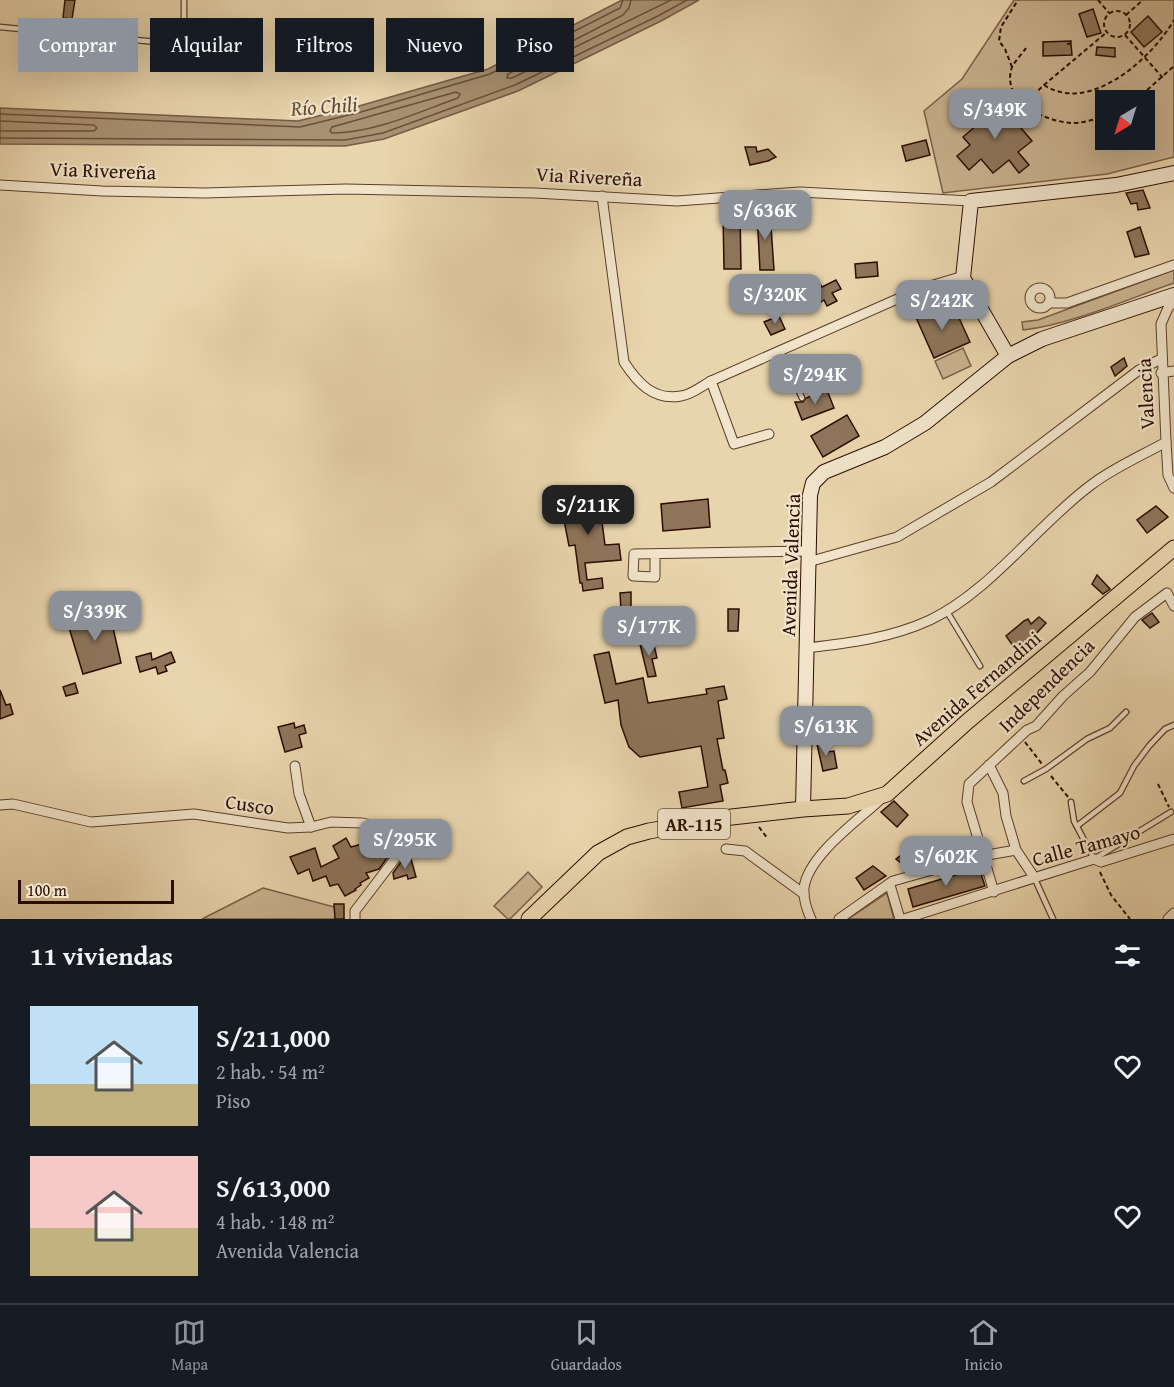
<!DOCTYPE html>
<html lang="es">
<head>
<meta charset="utf-8">
<style>
  :root { --surface:#171b24; --page:#20242c; --text:#f1f3f6; --muted:#9ea1a6; --line:#363941; --accent:#8c9099 }
  body { margin:0; font-family:"Gentium Book Plus",serif; background:var(--page); color:var(--text); height:100vh; display:flex; flex-direction:column; font-size:22px; white-space:nowrap }
  * { box-sizing:border-box; margin:0 }
  p { font-size:20px; color:var(--muted) }
  .icon { flex:none; width:33px; height:33px; fill:none; stroke:currentColor; stroke-width:2; stroke-linecap:round; stroke-linejoin:round }
  .map { position:relative; height:919px; overflow:hidden }
  .panel { display:flex; flex-direction:column; background:var(--surface); flex:1 }
  .panel>* { flex:none }
  .guide { position:absolute; left:18px; top:18px; width:600px; height:54px; display:flex; gap:12px }
  .needle { width:39px; rotate:218deg }
  .controls { position:absolute; left:1095px; top:90px; display:grid; gap:12px }
  .controls a { display:grid; place-items:center; width:60px; height:60px; border-radius:0px; background:var(--surface); box-shadow:0 6px 24px #0002; font-size:30px }
  .scale { position:absolute; left:18px; bottom:15px; width:156px; box-sizing:border-box; padding-left:6px; border:3px solid #2b0d00; border-top:0; font-size:16px; line-height:21px; white-space:nowrap; color:#2b0d00; -webkit-text-stroke:4px #f1e4ca; paint-order:stroke }
  .price { position:absolute; translate:-50% -51px; padding:0 14px; border-radius:12px; background:var(--accent); color:#fff; font-size:20px; line-height:39px; filter:drop-shadow(0 2px 3px #0008) }
  .price::after { content:''; position:absolute; left:50%; top:36px; width:18px; height:14px; margin-left:-9px; background:inherit; clip-path:polygon(0 0,100% 0,50% 100%) }
  .price.selected { background:#222; color:#fff }
  ul { padding:0; list-style:none }
  li { display:flex; align-items:center; gap:18px; height:150px; padding:0 30px }
  li span { display:grid; place-items:center; flex:none; width:168px; height:120px; border-radius:0px; color:#555 }
  li>.icon { margin-inline-start:auto }
  span .icon { width:72px; height:72px; fill:#fffc; stroke-width:1 }
  li b { font-size:26px }
  h2 { display:flex; justify-content:space-between; align-items:center; height:72px; padding:0 30px; font-size:26px }
  .chip { padding:0 21px; border-radius:0px; background:var(--surface); box-shadow:0 6px 24px #0002; font-size:21px; line-height:54px }
  .chip.selected { background:var(--accent); color:#fff }
  .dock { display:flex; justify-content:space-around; align-items:center; height:84px; border-top:2px solid var(--line); background:var(--surface); font-size:16px; color:var(--muted) }
  .dock a { display:grid; justify-items:center; gap:3px }
  .dock .selected { color:var(--accent) }
  .map>svg:first-child { display:block }
  .green { fill:#c9b390; stroke:#7a6048; stroke-width:1.5; fill-rule:evenodd }
  .water { fill:#a89172; stroke:#765c44; stroke-width:1.5 }
  .lines { fill:none; stroke-linecap:round; stroke-linejoin:round }
  .shore { stroke:#6a4f39; stroke-width:1.5 }
  .building { fill:#8e755a; stroke:#2b0d00; stroke-width:1.5 }
  .lane-casing { stroke:#5a3f2b; stroke-width:7 }
  .street-casing { stroke:#5a3f2b; stroke-width:11 }
  .secondary-casing { stroke:#2b0d00; stroke-width:16 }
  .primary-casing { stroke:#2b0d00; stroke-width:17 }
  .path { stroke:#2b0d00; stroke-width:2; stroke-dasharray:4.5 3; stroke-linecap:butt }
  .lane { stroke:#f1e4ca; stroke-width:4.5 }
  .street { stroke:#f1e4ca; stroke-width:9 }
  .secondary { stroke:#f1e4ca; stroke-width:14 }
  .primary { stroke:#e9d5ad; stroke-width:15 }
  .labels { text-anchor:middle; dominant-baseline:central; stroke-width:4.5; stroke-linejoin:round; paint-order:stroke }
  .shield { fill:#f1e4ca; stroke:#664e3d; stroke-width:1.5 }
  .shield-label { font-size:18px; font-weight:bold; fill:#2b0d00 }
  .street-label { font-size:20px; fill:#2b0d00; stroke:#f1e4ca }
  .water-label { font-size:21px; font-style:italic; fill:#634833; stroke:#f1e4ca }
</style>
</head>
<body>
<div class="map">
<svg width="1174" height="919" viewBox="0 0 1174 919">
  <rect width="100%" height="100%" fill="#e9d5ad"/>
  <filter id="stains"><feTurbulence type="fractalNoise" baseFrequency=".00333" numOctaves="4"/><feColorMatrix values="0 0 0 0 .2 0 0 0 0 .09 0 0 0 0 .02 0 0 0 .5 -.17"/></filter>
  <radialGradient id="worn" r=".72"><stop offset=".6" stop-color="#630" stop-opacity="0"/><stop offset="1" stop-color="#630" stop-opacity=".3"/></radialGradient>
  <g class="green">
    <path d="M1014,0H1174V157L1107,174L943,193L924,111L962,79ZM1106,100H1144V140H1106Z"/>
    <path d="M1174,270V283C1128,299 1070,325 1023,330L1022,322L1038,320Z"/>
    <polygon points="963,348 971,366 943,379 935,361"/>
    <polygon points="528,872 542,887 510,919 508,919 494,906"/>
    <polygon points="263,888 342,909 344,919 202,919"/>
    <polygon points="887,893 894,919 848,919"/>
  </g>
  <polygon class="water" points="622,0 699,0 661,21 518,91 384,139 345,146 0,144 0,108 298,121 359,106 488,69"/>
  <g class="lines">
    <g class="shore">
      <polyline points="631,0 629,8 623,15 508,74 507,78 512,78 671,0"/>
      <path d="M456,92L460,94L458,98C418,112 375,133 332,133L330,131L332,127Z"/>
      <polyline points="0,114 300,127 361,112 490,74 620,8 623,0"/>
      <polyline points="0,121 94,125 97,128 94,131 0,131"/>
      <polyline points="0,138 345,140 383,133 515,85 658,16 687,0"/>
    </g>
  </g>
  <g class="building">
    <polygon points="65,0 75,0 72,19 63,18"/>
    <polygon points="1093,9 1101,33 1087,37 1079,14"/>
    <polygon points="1148,16 1162,32 1144,47 1131,32"/>
    <polygon points="1071,41 1071,43 1067,44 1071,44 1072,55 1043,56 1043,42"/>
    <polygon points="1097,47 1115,48 1115,57 1096,55"/>
    <polygon points="999,102 1032,141 1018,152 1029,165 1019,173 1009,160 993,173 981,159 969,170 957,156 970,145 963,137 977,125 967,112 975,105 983,115"/>
    <polygon points="926,140 930,155 906,161 902,146"/>
    <polygon points="745,147 756,147 757,152 768,149 776,157 768,161 750,165"/>
    <polygon points="1143,190 1150,208 1138,210 1137,203 1131,204 1126,193"/>
    <polygon points="757,212 770,212 774,270 760,270"/>
    <polygon points="723,213 740,213 741,269 724,269"/>
    <polygon points="1140,227 1149,254 1135,257 1127,232"/>
    <polygon points="877,262 878,276 856,278 855,264"/>
    <polygon points="836,280 841,289 832,293 837,301 827,306 824,300 821,302 813,288 820,284 822,287"/>
    <polygon points="928,307 932,317 954,307 970,342 934,358 914,313"/>
    <polygon points="779,316 785,329 771,335 764,322"/>
    <polygon points="1124,358 1127,366 1115,376 1111,367"/>
    <polygon points="827,390 834,408 802,420 795,402 803,402 806,398"/>
    <polygon points="847,415 859,436 823,457 811,436"/>
    <polygon points="598,491 605,545 619,544 621,560 585,563 587,580 602,578 603,588 583,591 582,583 580,583 575,545 569,546 563,515 569,514 566,496"/>
    <polygon points="708,499 710,527 663,531 661,504"/>
    <polygon points="1156,506 1168,517 1147,533 1137,520"/>
    <polygon points="1097,575 1110,589 1103,594 1092,584"/>
    <polygon points="631,592 631,610 621,610 620,593"/>
    <polygon points="728,609 739,609 738,631 728,631"/>
    <polygon points="109,610 121,663 83,674 67,621"/>
    <polygon points="1152,613 1159,622 1150,628 1142,620"/>
    <polygon points="1039,617 1046,623 1018,653 1006,636 1024,621 1028,619 1031,624"/>
    <polygon points="653,641 657,658 652,659 656,676 648,677 640,644"/>
    <polygon points="171,652 175,662 165,666 167,671 158,674 156,667 140,672 136,657 151,653 152,660"/>
    <polygon points="609,652 616,684 643,678 648,703 707,694 706,689 724,686 727,699 718,701 724,738 717,739 723,770 725,770 728,783 720,785 723,801 682,808 679,792 708,787 701,746 640,757 629,747 621,725 618,700 605,703 594,655"/>
    <polygon points="75,683 78,693 66,696 63,687"/>
    <polygon points="0,690 6,705 10,704 13,714 0,719"/>
    <polygon points="294,723 295,728 304,725 306,733 299,735 302,747 285,752 278,727"/>
    <polygon points="816,740 824,741 827,752 834,751 837,768 823,771"/>
    <polygon points="894,801 908,815 897,827 881,812"/>
    <polygon points="369,836 381,836 381,842 386,842 387,858 379,869 366,873 369,878 360,883 361,885 355,889 356,890 345,896 338,884 330,886 326,876 313,881 309,869 298,874 290,857 315,848 321,867 339,858 333,846 346,838 351,847 369,842"/>
    <polygon points="916,844 923,852 905,866 896,859"/>
    <polygon points="411,859 416,877 408,879 407,875 394,879 393,873 401,862"/>
    <polygon points="873,866 886,876 864,890 856,878"/>
    <polygon points="979,868 985,886 913,907 908,889"/>
    <polygon points="334,904 344,904 344,919 335,919"/>
  </g>
  <g class="lines">
    <defs>
      <g id="lane">
        <polyline points="0,27 167,43 184,28 184,0"/>
        <polyline points="781,352 802,398"/>
        <polyline points="946,610 980,666"/>
        <polyline points="1024,781 1046,769 1087,739 1110,728 1126,712"/>
        <polyline points="1071,802 1074,821 1094,859 1171,812"/>
        <polyline points="1077,826 1120,793 1134,766 1149,746 1165,729 1174,725"/>
        <polyline points="1034,877 1053,919"/>
      </g>
      <g id="street">
        <polyline points="0,185 102,191 205,193 346,189 535,193 677,201 800,192 971,201"/>
        <path d="M602,196L624,362C637,382 653,401 681,396C691,395 702,386 711,381L920,289L957,278H963"/>
        <circle cx="1040" cy="298" r="10"/>
        <polyline points="1174,301 1168,308 1161,324 1166,442 1168,475 1174,488"/>
        <polyline points="1049,303 1067,303 1174,265"/>
        <polyline points="1161,373 1174,371"/>
        <polyline points="711,381 734,444 769,434"/>
        <polyline points="655,554 655,577 633,576 634,554 809,551"/>
        <polyline points="808,562 897,537 991,482 1139,370 1161,359"/>
        <path d="M806,648C850,643 891,638 930,620C991,591 1037,525 1091,485C1113,468 1141,456 1166,442"/>
        <polyline points="989,765 1003,793 1006,816 1016,850 1034,877"/>
        <polyline points="295,766 299,794 311,827"/>
        <polyline points="0,805 13,804 91,822 194,814 288,828 311,827 331,822 362,823 389,829 396,836 397,856 355,911 355,919"/>
        <polyline points="726,849 745,851 804,894"/>
        <polyline points="890,885 900,919"/>
        <polyline points="994,892 967,802 969,784 1027,730 1036,726 1063,696 1090,672 1135,617 1167,593 1174,606"/>
        <path d="M811,919C807,910 803,898 804,888C808,855 859,820 882,798"/>
        <polyline points="839,919 893,881 982,856 1016,850"/>
        <polyline points="904,919 1094,859 1101,862 1174,839"/>
        <polyline points="1168,919 1174,913"/>
      </g>
      <g id="secondary">
        <polyline points="1008,356 963,278 971,201 1116,185 1174,173"/>
        <polyline points="803,809 810,495 813,483 824,472 885,447 925,423 1008,356 1042,339 1174,295"/>
      </g>
      <polyline id="primary" points="529,919 598,853 627,837 649,831 723,818 803,809 848,806 887,794 968,721 1174,548"/>
    </defs>
    <use href="#lane" class="lane-casing"/>
    <use href="#street" class="street-casing"/>
    <use href="#secondary" class="secondary-casing"/>
    <use href="#primary" class="primary-casing"/>
    <g class="path">
      <polyline points="1098,0 1109,13"/>
      <circle cx="1117" cy="24" r="13"/>
      <polyline points="1126,15 1143,0"/>
      <polyline points="1125,35 1163,78"/>
      <path d="M1026,48C1022,54 1015,61 1012,67C1000,102 1046,122 1073,123C1084,123 1095,119 1106,116"/>
      <polyline points="1012,67 1005,49 999,41 1001,27 1018,0"/>
      <path d="M1044,85C1090,115 1152,58 1174,20"/>
      <polyline points="1136,100 1174,66"/>
      <polyline points="1011,116 1044,85 1107,32"/>
      <polyline points="1025,742 1042,764"/>
      <polyline points="1051,776 1068,797"/>
      <polyline points="1158,784 1169,807"/>
      <polyline points="759,827 768,839"/>
      <polyline points="1100,872 1111,895 1130,919"/>
    </g>
    <use href="#lane" class="lane"/>
    <use href="#street" class="street"/>
    <use href="#secondary" class="secondary"/>
    <use href="#primary" class="primary"/>
  </g>
  <g class="labels">
    <rect class="shield" x="658" y="809" width="72" height="30" rx="4.5"/>
    <g class="shield-label">
      <text x="694" y="824">AR-115</text>
    </g>
    <g class="street-label">
      <text transform="translate(103 170) rotate(2)">Via Rivereña</text>
      <text transform="translate(589 176) rotate(3)">Via Rivereña</text>
      <text transform="translate(1145 394) rotate(-93)">Valencia</text>
      <text transform="translate(790 565) rotate(-88)">Avenida Valencia</text>
      <text transform="translate(1046 685) rotate(-44)">Independencia</text>
      <text transform="translate(976 688) rotate(-41)">Avenida Fernandini</text>
      <text transform="translate(250 804) rotate(8)">Cusco</text>
      <text transform="translate(1086 845) rotate(-15)">Calle Tamayo</text>
    </g>
    <g class="water-label">
      <text transform="translate(324 106) rotate(-4)">Río Chili</text>
    </g>
  </g>
  <rect width="100%" height="100%" filter="url(#stains)"/>
  <rect width="100%" height="100%" fill="url(#worn)"/>
</svg>
<div class="controls">
<a><svg class="needle" viewBox="-14 -14 28 28"><path d="M0-13l5 13h-10z" fill="#e53935"/><path d="M0 13l5-13h-10z" fill="#9ea1a6"/></svg></a>
</div>
<div class="scale">100 m</div>
<b class="price" style="left:995px;top:140px">S/349K</b>
<b class="price" style="left:765px;top:241px">S/636K</b>
<b class="price" style="left:775px;top:325px">S/320K</b>
<b class="price" style="left:942px;top:331px">S/242K</b>
<b class="price" style="left:815px;top:405px">S/294K</b>
<b class="price selected" style="left:588px;top:536px">S/211K</b>
<b class="price" style="left:95px;top:642px">S/339K</b>
<b class="price" style="left:649px;top:657px">S/177K</b>
<b class="price" style="left:826px;top:757px">S/613K</b>
<b class="price" style="left:405px;top:870px">S/295K</b>
<b class="price" style="left:946px;top:887px">S/602K</b>
<div class="guide">
<a class="chip selected">Comprar</a>
<a class="chip">Alquilar</a>
<a class="chip">Filtros</a>
<a class="chip">Nuevo</a>
<a class="chip">Piso</a>
</div>
</div>
<section class="panel">
<h2>11 viviendas<svg class="icon" aria-label="filters" viewBox="0 0 24 24"><path d="M4 7h16M4 17h16"/><circle cx="9" cy="7" r="2"/><circle cx="15" cy="17" r="2"/></svg></h2>
<ul>
<li><span style="background:linear-gradient(#bfe0f5 65%,#c2b280 0)"><svg class="icon" aria-label="home" viewBox="0 0 24 24"><path d="M3 11l9-7 9 7M6 9v11h12V9"/></svg></span><div><b>S/211,000</b><p>2 hab. · 54 m²</p><p>Piso</p></div><svg class="icon" aria-label="heart" viewBox="0 0 24 24"><path d="M12 20l-8-8c-3-5 5-10 8-4 3-6 11-1 8 4z"/></svg></li>
<li><span style="background:linear-gradient(#f6c9c9 60%,#c2b280 0)"><svg class="icon" aria-label="home" viewBox="0 0 24 24"><path d="M3 11l9-7 9 7M6 9v11h12V9"/></svg></span><div><b>S/613,000</b><p>4 hab. · 148 m²</p><p>Avenida Valencia</p></div><svg class="icon" aria-label="heart" viewBox="0 0 24 24"><path d="M12 20l-8-8c-3-5 5-10 8-4 3-6 11-1 8 4z"/></svg></li>
</ul>
</section>
<nav class="dock">
<a class="selected"><svg class="icon" aria-label="map" viewBox="0 0 24 24"><path d="M3 6l6-2 6 2 6-2v14l-6 2-6-2-6 2zM9 4v14M15 6v14"/></svg>Mapa</a>
<a><svg class="icon" aria-label="saved" viewBox="0 0 24 24"><path d="M7 4h10v16l-5-4-5 4z"/></svg>Guardados</a>
<a><svg class="icon" aria-label="home" viewBox="0 0 24 24"><path d="M3 11l9-7 9 7M6 9v11h12V9"/></svg>Inicio</a>
</nav>
</body>
</html>
